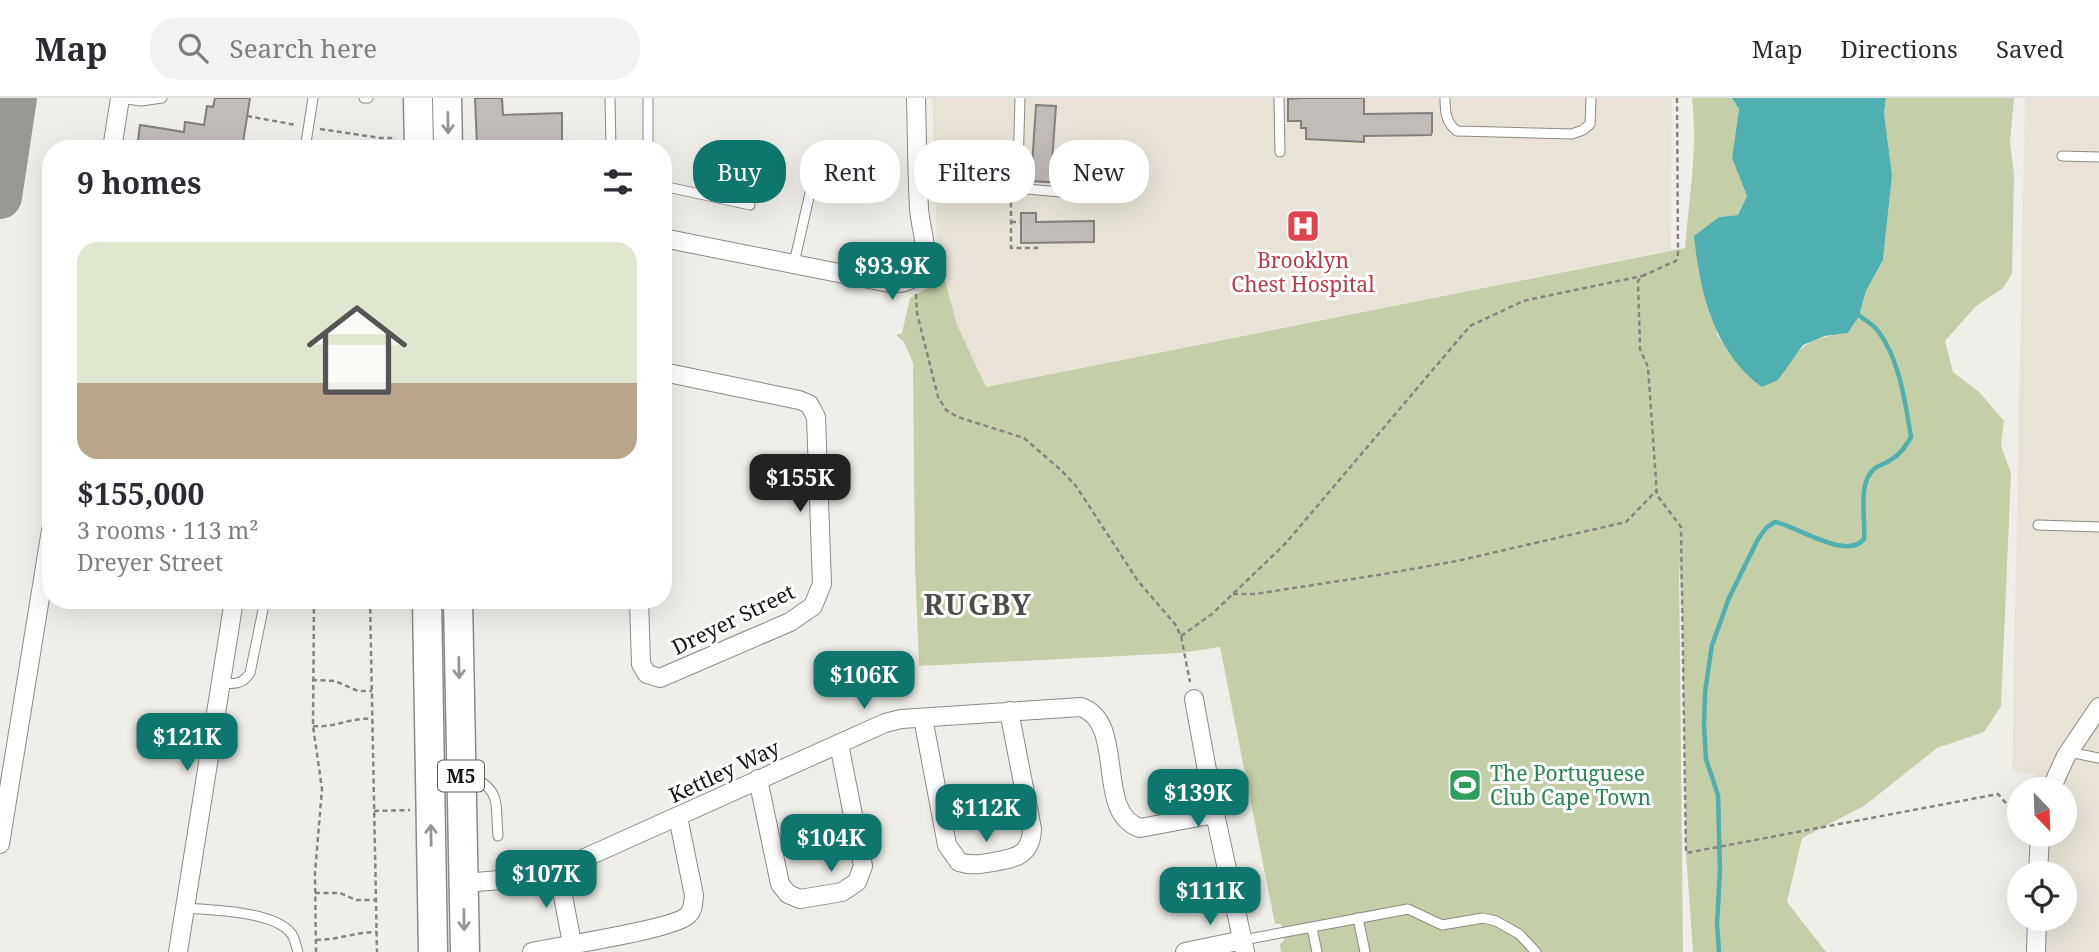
<!DOCTYPE html>
<html lang="en">
<head>
<meta charset="utf-8">
<style>
  :root { --surface:#fff; --page:#f2f2f3; --text:#2b2b33; --muted:#7c7c81; --line:#e1e1e2; --accent:#0f766e }
  body { margin:0; font-family:"Noto Serif",serif; background:var(--page); color:var(--text); height:100vh; display:flex; flex-direction:column; font-size:26px; white-space:nowrap }
  * { box-sizing:border-box; margin:0 }
  p { font-size:23px; color:var(--muted) }
  .icon { flex:none; width:38px; height:38px; fill:none; stroke:currentColor; stroke-width:2; stroke-linecap:round; stroke-linejoin:round }
  .map { position:relative; flex:1; overflow:hidden }
  .details { position:absolute; left:42px; top:42px; width:630px; height:469px; display:flex; flex-direction:column; background:var(--surface); border-radius:28px; box-shadow:0 7px 28px #0002 }
  .details>* { flex:none }
  .hud { position:absolute; left:693px; top:42px; width:665px; height:63px; display:flex; gap:14px }
  .needle { width:46px; rotate:157deg }
  .controls { position:absolute; left:2007px; top:679px; display:grid; gap:14px }
  .controls a { display:grid; place-items:center; width:70px; height:70px; border-radius:50%; background:var(--surface); box-shadow:0 7px 28px #0002; font-size:35px }
  .price { position:absolute; translate:-50% -60px; padding:0 16px; border-radius:14px; background:var(--accent); color:#fff; font-size:23px; line-height:46px; filter:drop-shadow(0 2px 4px #0008) }
  .price::after { content:''; position:absolute; left:50%; top:42px; width:21px; height:16px; margin-left:-10px; background:inherit; clip-path:polygon(0 0,100% 0,50% 100%) }
  .price.current { background:#222; color:#fff }
  ul { padding:0; list-style:none }
  li { display:grid; align-content:center; gap:14px; height:371px; padding:0 35px }
  li+li { border-top:2px solid var(--line) }
  li span { display:grid; place-items:center; height:217px; border-radius:21px; color:#555 }
  li>.icon { margin-inline-start:auto }
  span .icon { width:126px; height:126px; fill:#fffc; stroke-width:1 }
  li b { font-size:30px }
  h2 { display:flex; justify-content:space-between; align-items:center; height:84px; padding:0 35px; font-size:30px }
  .pill { padding:0 24px; border-radius:28px; background:var(--surface); box-shadow:0 7px 28px #0002; font-size:24px; line-height:63px }
  .pill.current { background:var(--accent); color:#fff }
  header { display:flex; align-items:center; gap:42px; box-sizing:border-box; height:98px; padding:0 35px; background:var(--surface); border-bottom:2px solid var(--line) }
  header strong { font-size:33px }
  nav { display:flex; gap:38px; margin-inline-start:auto; font-size:24px }
  .search { width:490px; height:63px; background:var(--page); display:flex; align-items:center; gap:18px; box-sizing:border-box; padding:0 24px; border-radius:28px; color:var(--muted); font-size:26px }
  .map>svg:first-child { display:block }
  .built { fill:#e8e3d6 }
  .green { fill:#c4cfa7 }
  .water { fill:#4fafb1 }
  .lines { fill:none; stroke-linecap:round; stroke-linejoin:round }
  .stream { stroke:#4fafb1; stroke-width:4.5 }
  .taxiway { stroke:#9a9893; stroke-width:44 }
  .building { fill:#c2bcb9; stroke:#847f7c; stroke-width:2 }
  .lane-casing { stroke:#8c8a85; stroke-width:11 }
  .street-casing { stroke:#8c8a85; stroke-width:20 }
  .primary-casing { stroke:#8c8a85; stroke-width:31 }
  .path { stroke:#858480; stroke-width:2.5; stroke-dasharray:5 3.5; stroke-linecap:butt }
  .lane { stroke:#fff; stroke-width:9 }
  .street { stroke:#fff; stroke-width:18 }
  .primary { stroke:#fff; stroke-width:28 }
  .oneway { stroke:#969594 }
  .labels { text-anchor:middle; dominant-baseline:central; stroke-width:6; stroke-linejoin:round; paint-order:stroke }
  .shield { fill:#fff; stroke:#5b5a59; stroke-width:2 }
  .shield-label { font-size:19px; font-weight:bold; fill:#151412 }
  .health-label { font-size:21px; fill:#be3a42; stroke:#fff }
  .street-label { font-size:21px; fill:#151412; stroke:#fff }
  .leisure-label { font-size:21px; fill:#27864d; stroke:#fff; text-anchor:start }
  .district-label { font-size:28px; font-weight:bold; letter-spacing:2px; fill:#4e4c48; stroke:#fff }
</style>
</head>
<body>
<header>
<strong>Map</strong>
<div class="search"><svg class="icon" aria-label="search" viewBox="0 0 24 24"><circle cx="10" cy="10" r="6"/><path d="M15 15l6 6"/></svg>Search here</div>
<nav><a>Map</a><a>Directions</a><a>Saved</a></nav>
</header>
<div class="map">
<svg width="2099" height="854" viewBox="0 0 2099 854">
  <rect width="100%" height="100%" fill="#f0eee8"/>
  <g class="built">
    <polygon points="932,0 1672,0 1671,152 985,289 957,227 945,188 937,145"/>
    <polygon points="2025,0 2099,0 2099,854 2034,854 2035,821 2065,821 2065,775 2035,775 2035,737 2065,737 2065,691 2034,691 2034,676 2012,672"/>
  </g>
  <path class="green" d="M1692,0H1732L1739,11L1732,60L1747,98L1738,117L1719,119L1717,237L1748,278L1778,282C1799,247 1808,240 1848,235L1859,218L1866,193L1883,162L1892,77L1884,15L1886,0H2014L2010,45L2014,76L2012,176L2003,190L1976,208L1945,243L1953,274L1980,295L2004,323L2001,348L2011,375L2001,608L1984,634L1937,650L1864,708L1802,740L1787,804L1826,854H1693L1686,755L1682,515L1679,461L1683,854H1281L1280,846L1284,842L1281,826H1275L1220,549L1180,555L919,568L915,468L913,265L904,244L896,237L902,235L910,200L929,189L941,169L957,227L986,289L1685,150C1689,101 1698,50 1692,0Z"/>
  <path class="water" d="M1732,0H1886L1884,15L1892,77L1883,162L1866,193L1859,218L1848,235L1825,238L1803,247L1778,282L1762,289C1714,254 1700,195 1694,138L1719,119L1738,117L1747,98L1732,60L1739,11Z"/>
  <g class="lines">
    <path class="stream" d="M1719,854L1717,826L1720,773L1718,697L1706,661L1704,629L1705,594L1712,547L1729,500L1758,441L1767,429L1775,424C1797,428 1847,463 1864,441C1866,420 1857,386 1874,371C1879,367 1884,366 1889,363C1900,357 1905,349 1911,339C1905,304 1900,262 1878,233C1873,226 1863,221 1856,215"/>
    <polyline class="taxiway" points="0,99 15,0"/>
  </g>
  <g class="building">
    <polygon points="215,0 250,0 242,51 137,51 140,27 184,34 185,24 204,27 207,8 213,9"/>
    <polygon points="475,0 502,0 503,17 562,15 562,45 477,48"/>
    <polygon points="1301,0 1364,0 1364,16 1432,15 1432,34 1431,37 1364,38 1364,44 1306,41 1306,30 1301,30 1301,23 1288,23 1288,1"/>
    <polygon points="1036,7 1056,8 1052,63 1110,66 1109,88 1031,83"/>
    <polygon points="1021,115 1036,115 1036,124 1094,123 1094,144 1021,145"/>
  </g>
  <g class="lines">
    <defs>
      <g id="lane">
        <polyline points="120,0 141,3 162,0"/>
        <polyline points="364,0 368,0"/>
        <polyline points="610,0 611,51"/>
        <polyline points="648,0 648,51"/>
        <polyline points="1020,0 1018,69 1020,86 1027,91 1105,98 1139,90"/>
        <polyline points="1279,0 1280,54"/>
        <path d="M1445,0C1445,14 1446,25 1457,33L1572,36L1583,32L1590,26L1591,0"/>
        <polyline points="305,51 313,0"/>
        <polyline points="2062,58 2099,59"/>
        <polyline points="663,88 750,107"/>
        <polyline points="794,165 810,95"/>
        <polyline points="2038,427 2099,429"/>
        <path d="M221,585C234,586 242,587 250,575L265,502"/>
        <polyline points="2069,654 2099,660"/>
        <path d="M466,675C502,693 495,701 498,738"/>
        <path d="M185,810C212,812 271,813 290,834C295,839 296,848 298,854"/>
        <polyline points="1358,820 1365,854"/>
        <polyline points="1312,830 1317,854"/>
        <polyline points="1243,842 1408,811 1442,827 1483,820 1496,823 1519,836 1536,854"/>
      </g>
      <g id="street">
        <polyline points="112,51 120,0"/>
        <path d="M663,140L889,185C902,186 915,183 922,170C930,153 920,129 919,110C917,74 917,37 916,0"/>
        <polyline points="639,502 641,566 647,576 660,580 790,524 813,508 822,486 816,319 809,306 799,302 663,274"/>
        <polyline points="1194,601 1215,716 1245,854"/>
        <path d="M923,620L947,747L959,764C971,768 981,766 993,764C1015,760 1031,758 1032,731L1009,613"/>
        <polyline points="758,681 780,786 788,796 800,801 842,794 857,784 863,768 839,646"/>
        <polyline points="2051,691 2066,658 2099,609"/>
        <polyline points="0,746 51,432"/>
        <polyline points="558,772 572,845"/>
        <polyline points="2038,775 2040,737"/>
        <path d="M464,785L535,779L558,772L885,625L901,621L1081,609C1127,625 1094,715 1140,730L1215,716"/>
        <polyline points="178,854 234,502"/>
        <path d="M532,854C558,848 676,831 688,817C694,811 693,804 694,797L678,719"/>
        <polyline points="1185,854 1243,842"/>
        <polyline points="2036,854 2037,821"/>
      </g>
      <g id="primary">
        <polyline points="418,0 419,51"/>
        <polyline points="447,0 448,51"/>
        <polyline points="427,502 433,854"/>
        <polyline points="458,502 465,854"/>
      </g>
    </defs>
    <use href="#lane" class="lane-casing"/>
    <use href="#street" class="street-casing"/>
    <use href="#primary" class="primary-casing"/>
    <g class="path">
      <polyline points="1677,0 1678,156 1676,163 1642,178 1638,183 1640,251 1648,269 1657,397 1681,429 1686,755 1998,696 2010,710 2015,722 2020,721"/>
      <polyline points="247,18 296,27"/>
      <polyline points="320,31 380,40 396,40"/>
      <polyline points="1011,96 1011,150 1037,150 1036,145"/>
      <polyline points="1011,124 1021,124"/>
      <polyline points="916,196 917,215 938,299 946,312 958,319 1024,340 1063,374 1076,388 1138,483 1175,526 1181,538 1190,584"/>
      <polyline points="1233,496 1255,496 1378,477 1457,463 1626,424 1657,392"/>
      <polyline points="314,502 313,628 322,691 315,775 316,854"/>
      <polyline points="370,502 377,854"/>
      <polyline points="1181,538 1212,516 1285,446 1470,228 1523,203 1642,178"/>
      <polyline points="312,582 335,583 358,593 372,593"/>
      <path d="M313,628C336,630 351,619 372,621"/>
      <polyline points="374,713 410,712"/>
      <polyline points="315,795 340,795 356,802 376,802"/>
      <path d="M316,842C337,842 356,834 377,834"/>
    </g>
    <use href="#lane" class="lane"/>
    <use href="#street" class="street"/>
    <use href="#primary" class="primary"/>
  </g>
  <defs><path id="oneway-shaft" d="M-6 0H5M1.5-3L5.5 0L1.5 3" fill="none" stroke-width="1.6" stroke-linecap="round" stroke-linejoin="round" transform="scale(1.75)"/></defs>
  <g class="oneway">
    <use href="#oneway-shaft" transform="translate(448 25) rotate(89)"/>
    <use href="#oneway-shaft" transform="translate(459 570) rotate(89)"/>
    <use href="#oneway-shaft" transform="translate(431 737) rotate(-91)"/>
    <use href="#oneway-shaft" transform="translate(464 822) rotate(89)"/>
  </g>
  <defs>
    <symbol id="hospital-square" viewBox="-11 -11 22 22"><rect x="-9" y="-9" width="18" height="18" rx="4" fill="#e0444e" stroke="#fff"/><path d="M-5-5h3v3.5h4V-5h3V5h-3V1.5h-4V5h-3Z" fill="#fff"/></symbol>
    <symbol id="stadium-square" viewBox="-11 -11 22 22"><rect x="-9" y="-9" width="18" height="18" rx="4" fill="#2e9e5b" stroke="#fff"/><path d="M0-5a6.5 5 0 1 0 0 10a6.5 5 0 1 0 0-10ZM-3.5-1.8h7v3.6h-7Z" fill="#fff"/></symbol>
  </defs>
  <g fill-rule="evenodd">
    <use href="#hospital-square" x="1284" y="109" width="38" height="38"/>
    <use href="#stadium-square" x="1446" y="668" width="38" height="38"/>
  </g>
  <g class="labels">
    <rect class="shield" x="438" y="662.5" width="46" height="31" rx="5"/>
    <g class="shield-label">
      <text x="461" y="678">M5</text>
    </g>
    <g class="health-label">
      <text x="1303" y="162">Brooklyn<tspan x="1303" dy="24">Chest Hospital</tspan></text>
    </g>
    <g class="street-label">
      <text transform="translate(733 521) rotate(-26)">Dreyer Street</text>
      <text transform="translate(724 673) rotate(-25)">Kettley Way</text>
    </g>
    <g class="leisure-label">
      <text x="1490" y="675">The Portuguese<tspan x="1490" dy="24">Club Cape Town</tspan></text>
    </g>
    <g class="district-label">
      <text x="978" y="506">RUGBY</text>
    </g>
  </g>
</svg>
<div class="controls">
<a><svg class="needle" viewBox="-14 -14 28 28"><path d="M0-13l5 13h-10z" fill="#e53935"/><path d="M0 13l5-13h-10z" fill="#7c7c81"/></svg></a>
<a><svg class="icon" aria-label="locate" viewBox="0 0 24 24"><circle cx="12" cy="12" r="6"/><path d="M12 2v4M12 18v4M2 12h4M18 12h4"/></svg></a>
</div>
<b class="price" style="left:892px;top:204px">$93.9K</b>
<b class="price current" style="left:800px;top:416px">$155K</b>
<b class="price" style="left:864px;top:613px">$106K</b>
<b class="price" style="left:187px;top:675px">$121K</b>
<b class="price" style="left:1198px;top:731px">$139K</b>
<b class="price" style="left:986px;top:746px">$112K</b>
<b class="price" style="left:831px;top:776px">$104K</b>
<b class="price" style="left:546px;top:812px">$107K</b>
<b class="price" style="left:1210px;top:829px">$111K</b>
<div class="hud">
<a class="pill current">Buy</a>
<a class="pill">Rent</a>
<a class="pill">Filters</a>
<a class="pill">New</a>
</div>
<section class="details">
<h2>9 homes<svg class="icon" aria-label="filters" viewBox="0 0 24 24"><path d="M4 7h16M4 17h16"/><circle cx="9" cy="7" r="2"/><circle cx="15" cy="17" r="2"/></svg></h2>
<ul>
<li><span style="background:linear-gradient(#dfe7d0 65%,#b9a48a 0)"><svg class="icon" aria-label="home" viewBox="0 0 24 24"><path d="M3 11l9-7 9 7M6 9v11h12V9"/></svg></span><div><b>$155,000</b><p>3 rooms · 113 m²</p><p>Dreyer Street</p></div></li>
</ul>
</section>
</div>
</body>
</html>
